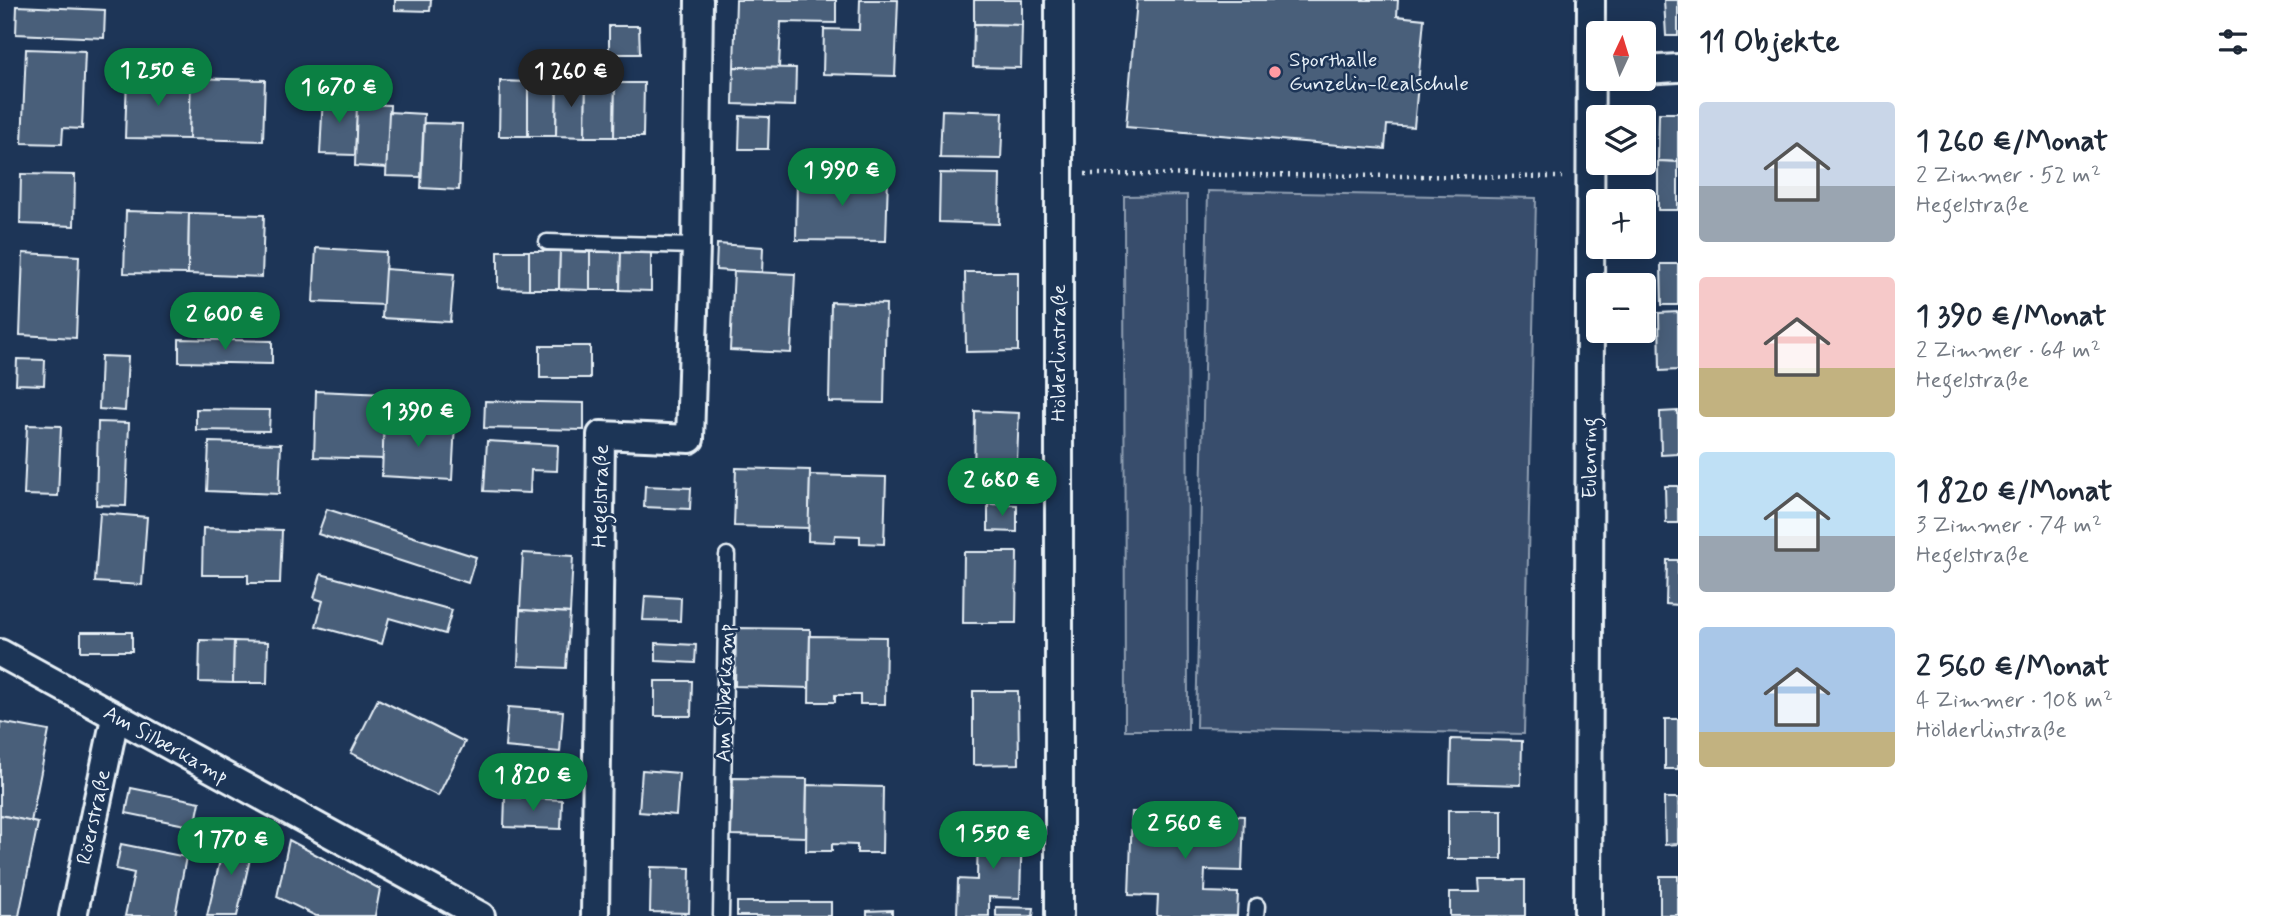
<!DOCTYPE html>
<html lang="de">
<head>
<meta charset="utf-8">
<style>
  :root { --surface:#fff; --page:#f6f6f7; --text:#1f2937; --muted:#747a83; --accent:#0b8043 }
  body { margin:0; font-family:Mynerve,sans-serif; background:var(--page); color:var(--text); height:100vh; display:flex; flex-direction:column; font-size:26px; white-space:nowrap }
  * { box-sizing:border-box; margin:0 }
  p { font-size:23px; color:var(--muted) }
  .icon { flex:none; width:38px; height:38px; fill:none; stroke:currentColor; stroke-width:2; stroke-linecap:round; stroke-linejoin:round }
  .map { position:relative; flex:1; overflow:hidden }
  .panel { display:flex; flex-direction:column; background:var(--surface); width:595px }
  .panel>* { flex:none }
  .needle { width:46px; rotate:4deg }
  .controls { position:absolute; left:1586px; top:21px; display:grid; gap:14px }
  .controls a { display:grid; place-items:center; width:70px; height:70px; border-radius:7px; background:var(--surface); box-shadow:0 4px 18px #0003; font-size:35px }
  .price { position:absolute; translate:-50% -60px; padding:0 16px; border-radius:24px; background:var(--accent); color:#fff; font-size:23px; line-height:46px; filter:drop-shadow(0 2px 4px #0008) }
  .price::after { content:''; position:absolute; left:50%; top:42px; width:21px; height:16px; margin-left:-10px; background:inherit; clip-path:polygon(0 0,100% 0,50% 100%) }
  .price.active { background:#222; color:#fff }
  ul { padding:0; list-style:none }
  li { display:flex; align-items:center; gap:21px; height:175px; padding:0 21px }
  li span { display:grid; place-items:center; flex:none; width:196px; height:140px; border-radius:7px; color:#555 }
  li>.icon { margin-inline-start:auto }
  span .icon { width:84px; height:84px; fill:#fffc; stroke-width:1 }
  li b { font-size:30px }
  h2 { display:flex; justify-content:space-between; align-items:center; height:84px; padding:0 21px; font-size:30px }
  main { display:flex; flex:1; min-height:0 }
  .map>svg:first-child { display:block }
  .green { fill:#374d6c; stroke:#909fb2; stroke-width:2 }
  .building { fill:#495e7a; stroke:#e8f1f8; stroke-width:2 }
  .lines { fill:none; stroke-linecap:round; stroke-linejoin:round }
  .service-casing { stroke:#e8f1f8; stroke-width:19 }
  .minor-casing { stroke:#e8f1f8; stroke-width:32 }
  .path { stroke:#e8f1f8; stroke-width:4.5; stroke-dasharray:2 5; stroke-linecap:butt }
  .service { stroke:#1d3557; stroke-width:14 }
  .minor { stroke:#1d3557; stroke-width:26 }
  .poi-dot { fill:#ff9aa2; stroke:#1d3557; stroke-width:2.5 }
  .labels { text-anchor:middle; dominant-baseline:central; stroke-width:5; stroke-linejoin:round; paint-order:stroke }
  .poi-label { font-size:21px; fill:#e8f1f8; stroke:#1d3557; text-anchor:start }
  .street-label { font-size:21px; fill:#e8f1f8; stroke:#1d3557 }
</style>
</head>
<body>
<main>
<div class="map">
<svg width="1678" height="916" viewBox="0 0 1678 916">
  <rect width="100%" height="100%" fill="#1d3557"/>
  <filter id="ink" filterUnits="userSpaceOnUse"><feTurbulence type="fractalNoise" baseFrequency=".0143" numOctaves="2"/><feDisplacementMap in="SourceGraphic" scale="14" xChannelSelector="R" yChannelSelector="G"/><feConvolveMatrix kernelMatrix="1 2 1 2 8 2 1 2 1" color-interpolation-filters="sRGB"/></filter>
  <g filter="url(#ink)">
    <g class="green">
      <polygon points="1208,191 1536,198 1524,734 1196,727"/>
      <polygon points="1187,195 1188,730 1125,730 1124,196"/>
    </g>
    <g class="building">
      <polygon points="395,0 431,0 430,11 395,10"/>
      <polygon points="736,0 836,0 836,23 781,22 779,68 734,67"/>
      <polygon points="860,0 898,0 895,76 823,74 824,29 859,30"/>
      <polygon points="974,0 1022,0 1022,25 974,24"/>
      <polygon points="1137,0 1398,0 1397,16 1424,19 1414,127 1387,125 1385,149 1126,127"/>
      <polygon points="1664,0 1678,0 1678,36 1666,36"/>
      <polygon points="17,6 105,10 104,38 16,34"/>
      <polygon points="974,24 1022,25 1021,68 973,67"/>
      <polygon points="609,26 639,26 640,54 609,54"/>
      <polygon points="26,49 85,51 82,129 63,128 62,144 22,143"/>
      <polygon points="734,67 796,68 795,106 733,104"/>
      <polygon points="127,76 191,78 189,139 125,138"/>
      <polygon points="191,78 265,80 263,141 189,139"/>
      <polygon points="500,81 528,82 528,136 499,136"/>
      <polygon points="528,82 557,82 556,136 528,136"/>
      <polygon points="557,82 586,83 585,137 556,136"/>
      <polygon points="586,83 615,83 614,137 585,137"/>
      <polygon points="615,83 644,83 643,137 614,137"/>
      <polygon points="323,95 358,96 355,155 320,154"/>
      <polygon points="357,104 390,105 387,168 355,166"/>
      <polygon points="942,110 1003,112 1001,159 940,158"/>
      <polygon points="389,112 424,114 421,177 386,176"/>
      <polygon points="1659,113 1678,113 1678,162 1658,161"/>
      <polygon points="740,116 769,117 768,149 739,149"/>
      <polygon points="424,123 462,124 459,190 421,188"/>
      <polygon points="1658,161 1678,162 1678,210 1658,210"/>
      <polygon points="940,173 1000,174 999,224 939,222"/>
      <polygon points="21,174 75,175 74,226 20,224"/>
      <polygon points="797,175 888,176 886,241 796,240"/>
      <polygon points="126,211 189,213 188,274 124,273"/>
      <polygon points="189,213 264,215 262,277 188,274"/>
      <polygon points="717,244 763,247 762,273 716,270"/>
      <polygon points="316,248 386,252 384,305 313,302"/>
      <polygon points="498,251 529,251 529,289 498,288"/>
      <polygon points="529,251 560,251 559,289 529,289"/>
      <polygon points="560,251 590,252 590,290 559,289"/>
      <polygon points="590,252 621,252 620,290 590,290"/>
      <polygon points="621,252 651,253 651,291 620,290"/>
      <polygon points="23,253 79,256 76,338 20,335"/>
      <polygon points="1661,264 1678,264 1678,305 1662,305"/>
      <polygon points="385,269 454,274 450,322 382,318"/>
      <polygon points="734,271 795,274 791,353 730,350"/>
      <polygon points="965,272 1018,272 1018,351 966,352"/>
      <polygon points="831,302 886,304 884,403 829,402"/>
      <polygon points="1678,312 1678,370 1660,371 1659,313"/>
      <polygon points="179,339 272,341 272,364 179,362"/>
      <rect x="540" y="346" width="50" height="32"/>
      <polygon points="101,356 128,357 125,411 99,409"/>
      <polygon points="17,359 45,360 44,385 16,384"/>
      <polygon points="316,391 385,394 383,459 314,457"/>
      <polygon points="485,401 584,403 584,430 484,428"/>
      <polygon points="196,409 270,410 269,431 196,430"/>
      <polygon points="975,411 1019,413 1016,484 974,483"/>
      <polygon points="1678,411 1678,454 1661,455 1660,412"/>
      <polygon points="384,418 455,423 452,480 382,476"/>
      <polygon points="98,422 129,423 126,506 96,505"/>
      <polygon points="27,425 61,426 58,496 24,495"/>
      <polygon points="487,441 558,445 557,471 531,470 530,493 484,491"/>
      <polygon points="209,442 281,444 279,494 207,491"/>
      <polygon points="736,468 810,470 809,528 734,526"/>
      <polygon points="810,475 886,477 884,544 860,543 860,536 835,535 834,542 808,541"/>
      <polygon points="645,486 691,488 690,509 644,507"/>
      <polygon points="1665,486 1678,486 1678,523 1666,523"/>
      <polygon points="988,504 1017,505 1017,532 988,531"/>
      <polygon points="327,509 476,557 468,583 318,534"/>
      <polygon points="100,513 147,517 142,585 95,582"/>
      <polygon points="203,528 282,530 280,583 248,583 248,575 202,575"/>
      <polygon points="964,552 1017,552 1016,623 963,623"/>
      <polygon points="523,553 573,556 570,613 520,610"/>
      <polygon points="1667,560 1678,560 1678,605 1666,604"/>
      <polygon points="321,574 452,610 445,634 389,618 382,644 316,626 323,601 314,598"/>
      <polygon points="645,596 681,598 680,621 643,620"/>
      <polygon points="520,610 570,613 566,668 518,666"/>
      <polygon points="736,628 810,629 809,688 735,686"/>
      <rect x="81" y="632" width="51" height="19"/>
      <polygon points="810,636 886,637 885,704 860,704 860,695 835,695 835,702 809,702"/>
      <polygon points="200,640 234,641 233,683 199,682"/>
      <polygon points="234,641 268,642 267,683 233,683"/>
      <polygon points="656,643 696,645 695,663 656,661"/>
      <polygon points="655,681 692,681 691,716 655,716"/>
      <polygon points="973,691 1018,691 1019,764 973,765"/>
      <polygon points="378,699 465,742 438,796 351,753"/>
      <polygon points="508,707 563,711 560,752 505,747"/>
      <rect x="1665" y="719" width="13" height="50"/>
      <polygon points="0,722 49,731 31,822 0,815"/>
      <polygon points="1451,739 1522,741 1521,785 1450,783"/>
      <polygon points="642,770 679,773 676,815 639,812"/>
      <polygon points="733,778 807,779 806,837 731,835"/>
      <polygon points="807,785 883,787 882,853 857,853 857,845 832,844 832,851 806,851"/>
      <polygon points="131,788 200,802 195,827 126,813"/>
      <polygon points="505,797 562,800 561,829 504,827"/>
      <polygon points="1664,798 1678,798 1678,844 1665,845"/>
      <rect x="1448" y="810" width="54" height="49"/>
      <polygon points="1132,812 1244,816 1242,871 1205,870 1204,892 1238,893 1237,916 1157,916 1158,896 1129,895"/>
      <polygon points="0,815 38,823 19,916 0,916"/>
      <polygon points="978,827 1022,828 1020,898 989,897 989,916 957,916 958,879 977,880"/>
      <polygon points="226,835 254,841 237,916 207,916"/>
      <polygon points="289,840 380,889 375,916 316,916 277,897"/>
      <polygon points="121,844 186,857 175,916 125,916 134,873 116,869"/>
      <polygon points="651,867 690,868 689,913 650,912"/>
      <rect x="1660" y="876" width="18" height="39"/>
      <polygon points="1479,880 1525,880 1525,916 1450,916 1450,892 1480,892"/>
      <rect x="737" y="902" width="94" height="14"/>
      <polygon points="996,907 1034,908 1033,916 996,916"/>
      <polygon points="892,910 892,916 867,916 867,911"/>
    </g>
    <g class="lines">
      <defs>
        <g id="service">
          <polyline points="547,242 696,246"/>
          <polyline points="721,916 727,555"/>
          <polyline points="1256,916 1257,906"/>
        </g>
        <g id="minor">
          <polyline points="1643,70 1678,68"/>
          <polyline points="0,653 481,916"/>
          <polyline points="73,916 115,718"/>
          <polyline points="595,916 601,435 690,439 696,246 699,0"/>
          <polyline points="1059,916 1059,0"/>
          <polyline points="1588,916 1591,0"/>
        </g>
      </defs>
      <use href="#service" class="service-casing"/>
      <use href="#minor" class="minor-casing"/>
      <polyline class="path" points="1085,174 1562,177"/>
      <use href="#service" class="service"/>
      <use href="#minor" class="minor"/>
    </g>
  </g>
  <circle class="poi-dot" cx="1275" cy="72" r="7"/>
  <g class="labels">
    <g class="poi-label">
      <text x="1289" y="60">Sporthalle<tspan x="1289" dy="24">Gunzelin-Realschule</tspan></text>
    </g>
    <g class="street-label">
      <text transform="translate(1059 353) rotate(-90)">Hölderlinstraße</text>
      <text transform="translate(1590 458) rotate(-90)">Eulenring</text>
      <text transform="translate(601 496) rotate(-89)">Hegelstraße</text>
      <text transform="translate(725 693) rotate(-89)">Am Silberkamp</text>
      <text transform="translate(166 745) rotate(29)">Am Silberkamp</text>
      <text transform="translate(94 817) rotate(-78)">Röerstraße</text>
    </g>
  </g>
</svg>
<div class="controls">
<a><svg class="needle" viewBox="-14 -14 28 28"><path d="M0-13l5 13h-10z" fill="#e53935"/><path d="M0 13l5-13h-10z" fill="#747a83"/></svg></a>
<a><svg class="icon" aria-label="layers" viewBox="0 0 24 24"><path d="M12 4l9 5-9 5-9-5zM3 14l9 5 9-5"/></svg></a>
<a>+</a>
<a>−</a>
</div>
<b class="price" style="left:158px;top:108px">1 250 €</b>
<b class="price active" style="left:571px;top:109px">1 260 €</b>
<b class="price" style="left:339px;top:125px">1 670 €</b>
<b class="price" style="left:842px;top:208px">1 990 €</b>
<b class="price" style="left:225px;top:352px">2 600 €</b>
<b class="price" style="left:418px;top:449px">1 390 €</b>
<b class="price" style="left:1002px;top:518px">2 680 €</b>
<b class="price" style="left:533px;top:813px">1 820 €</b>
<b class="price" style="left:1185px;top:861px">2 560 €</b>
<b class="price" style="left:993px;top:871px">1 550 €</b>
<b class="price" style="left:231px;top:877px">1 770 €</b>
</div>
<section class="panel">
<h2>11 Objekte<svg class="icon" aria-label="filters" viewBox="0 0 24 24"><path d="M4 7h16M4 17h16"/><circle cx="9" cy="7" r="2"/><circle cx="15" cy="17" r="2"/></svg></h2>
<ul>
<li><span style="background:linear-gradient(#c9d6e8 60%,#9aa5b1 0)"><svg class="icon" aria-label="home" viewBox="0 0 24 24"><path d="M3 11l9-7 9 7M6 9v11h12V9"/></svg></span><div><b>1 260 €/Monat</b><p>2 Zimmer · 52 m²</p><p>Hegelstraße</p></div></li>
<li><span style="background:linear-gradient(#f6c9c9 65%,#c2b280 0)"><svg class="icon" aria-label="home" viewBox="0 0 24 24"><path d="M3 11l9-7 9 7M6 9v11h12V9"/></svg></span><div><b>1 390 €/Monat</b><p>2 Zimmer · 64 m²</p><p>Hegelstraße</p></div></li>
<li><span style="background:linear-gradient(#bfe0f5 60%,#9aa5b1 0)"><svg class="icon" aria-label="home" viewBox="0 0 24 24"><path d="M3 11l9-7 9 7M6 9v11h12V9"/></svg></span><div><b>1 820 €/Monat</b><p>3 Zimmer · 74 m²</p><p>Hegelstraße</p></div></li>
<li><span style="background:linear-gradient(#a9c7e8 75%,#c2b280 0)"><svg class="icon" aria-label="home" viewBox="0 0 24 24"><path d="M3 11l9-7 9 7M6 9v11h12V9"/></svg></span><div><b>2 560 €/Monat</b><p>4 Zimmer · 108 m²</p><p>Hölderlinstraße</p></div></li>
</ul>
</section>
</main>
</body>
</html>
